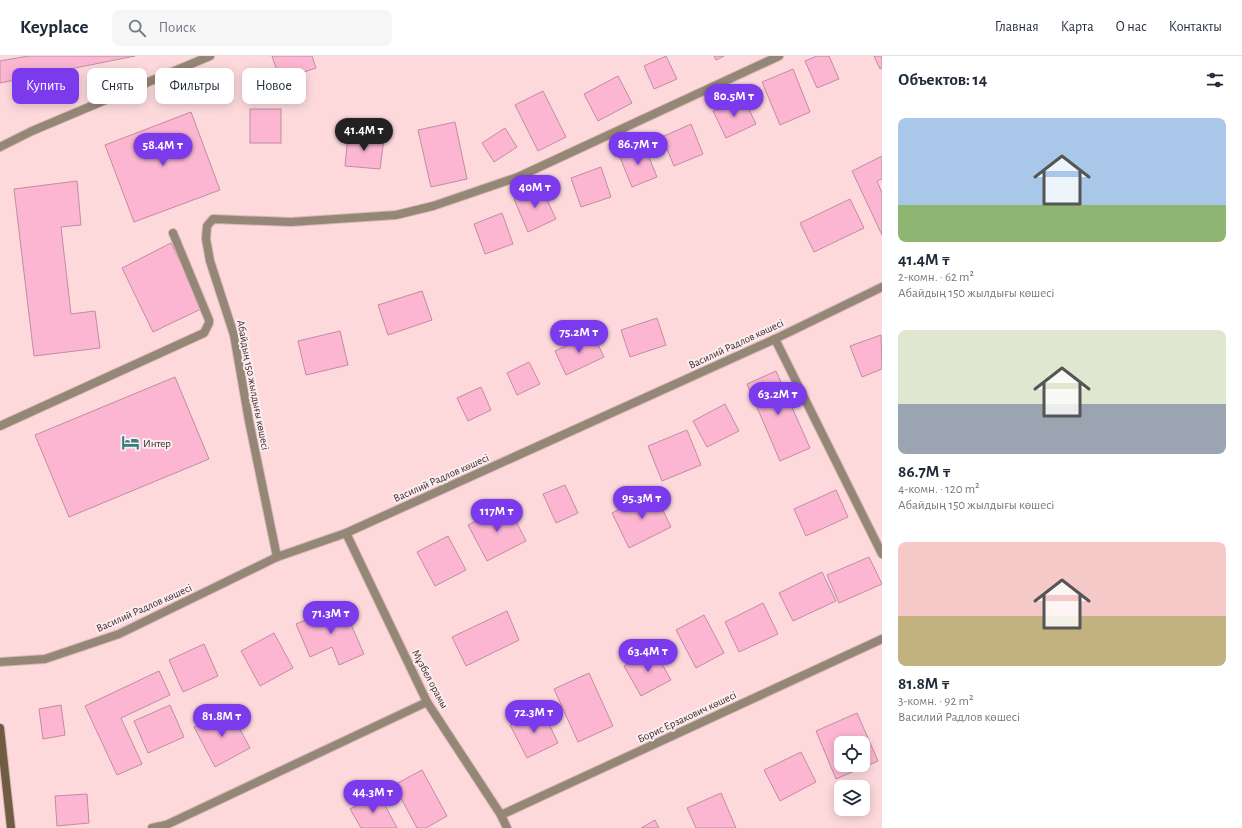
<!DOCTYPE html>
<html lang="ru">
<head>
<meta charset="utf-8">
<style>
  :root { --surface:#fff; --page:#f6f6f7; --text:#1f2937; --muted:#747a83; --line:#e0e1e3; --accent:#7c3aed }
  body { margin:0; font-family:"Alegreya Sans",sans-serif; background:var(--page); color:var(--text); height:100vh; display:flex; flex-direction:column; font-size:15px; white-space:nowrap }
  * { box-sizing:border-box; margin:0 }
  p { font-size:13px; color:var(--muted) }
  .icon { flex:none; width:22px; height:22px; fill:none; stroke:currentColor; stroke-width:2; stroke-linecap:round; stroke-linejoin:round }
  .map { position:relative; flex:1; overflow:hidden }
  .drawer { display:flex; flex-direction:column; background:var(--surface); width:360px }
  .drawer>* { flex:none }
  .guide { position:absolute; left:12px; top:12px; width:380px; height:36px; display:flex; gap:8px }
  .buttons { position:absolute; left:834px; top:680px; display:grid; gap:8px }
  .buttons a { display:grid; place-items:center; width:36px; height:36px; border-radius:8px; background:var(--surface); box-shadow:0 2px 10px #0003; font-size:20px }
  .price { position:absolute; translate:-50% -34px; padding:0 9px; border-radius:14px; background:var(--accent); color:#fff; font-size:13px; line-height:26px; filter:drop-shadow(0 1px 2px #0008) }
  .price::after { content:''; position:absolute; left:50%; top:24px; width:12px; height:9px; margin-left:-6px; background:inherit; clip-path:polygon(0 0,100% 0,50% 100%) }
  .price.on { background:#222; color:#fff }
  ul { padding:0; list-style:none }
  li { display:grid; align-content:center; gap:8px; height:212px; padding:0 16px }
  li span { display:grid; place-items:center; height:124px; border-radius:8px; color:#555 }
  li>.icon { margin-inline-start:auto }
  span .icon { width:72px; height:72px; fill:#fffc; stroke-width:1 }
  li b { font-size:17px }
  h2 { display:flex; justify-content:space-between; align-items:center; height:48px; padding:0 16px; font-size:17px }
  .tag { padding:0 14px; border-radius:8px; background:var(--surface); box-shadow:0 2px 10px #0003; font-size:14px; line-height:36px }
  .tag.on { background:var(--accent); color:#fff }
  header { display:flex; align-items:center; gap:24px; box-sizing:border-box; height:56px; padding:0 20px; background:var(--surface); border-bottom:1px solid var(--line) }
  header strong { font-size:19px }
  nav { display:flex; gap:22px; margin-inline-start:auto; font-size:14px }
  .search { width:280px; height:36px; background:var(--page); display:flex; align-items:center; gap:10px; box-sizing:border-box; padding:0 14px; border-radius:8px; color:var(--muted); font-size:15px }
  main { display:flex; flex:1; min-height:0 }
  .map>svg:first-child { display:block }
  .building { fill:#fcb6d2; stroke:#c08da1; fill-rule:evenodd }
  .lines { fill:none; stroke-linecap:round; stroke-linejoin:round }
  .lane-casing { stroke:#d8b6b9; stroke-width:10 }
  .street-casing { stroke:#d8b6b9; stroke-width:10 }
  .secondary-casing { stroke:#d8b6b9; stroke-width:10 }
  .lane { stroke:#958776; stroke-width:8 }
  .street { stroke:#958776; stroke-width:8 }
  .secondary { stroke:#705c42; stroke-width:8 }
  .labels { text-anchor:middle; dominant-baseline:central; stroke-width:4; stroke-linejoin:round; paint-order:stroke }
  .street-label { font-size:11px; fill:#432c2e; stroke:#faedee }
  .poi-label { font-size:11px; fill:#432c2e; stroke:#faedee; text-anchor:start }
</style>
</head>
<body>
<header>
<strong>Keyplace</strong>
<div class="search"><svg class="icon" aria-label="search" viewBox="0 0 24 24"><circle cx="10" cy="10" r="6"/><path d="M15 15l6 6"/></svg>Поиск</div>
<nav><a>Главная</a><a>Карта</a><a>О нас</a><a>Контакты</a></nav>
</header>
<main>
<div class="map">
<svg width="882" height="772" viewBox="0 0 882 772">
  <rect width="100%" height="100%" fill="#fdd9dc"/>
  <g class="building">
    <polygon points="28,0 135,0 0,27 0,5"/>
    <polygon points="272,0 312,0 316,12 280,24"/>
    <polygon points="666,0 677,23 654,33 644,10"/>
    <polygon points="714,0 724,0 716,4"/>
    <polygon points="817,0 829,0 839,23 817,32 805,5"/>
    <polygon points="874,0 882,0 882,12 880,13"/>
    <polygon points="793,13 810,56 780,69 762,26"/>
    <polygon points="618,20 632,47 598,65 584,38"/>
    <polygon points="543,35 566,81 538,95 515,49"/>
    <polygon points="743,41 756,68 726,82 713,55"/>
    <rect x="250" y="53" width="31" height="34"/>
    <polygon points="191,56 220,134 134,166 105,89"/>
    <polygon points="455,66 467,123 431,131 418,74"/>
    <polygon points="691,68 703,98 674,110 662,81"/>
    <polygon points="505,72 517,91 494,106 482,87"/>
    <polygon points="348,78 384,82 380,113 345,110"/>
    <polygon points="644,89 657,121 632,131 619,99"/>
    <polygon points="882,100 882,123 877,125 882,137 882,179 852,115"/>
    <polygon points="601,111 611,141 581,151 571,122"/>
    <polygon points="77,125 81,169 61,171 71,258 95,255 100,292 34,300 14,133"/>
    <polygon points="541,131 556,163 528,176 514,143"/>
    <polygon points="850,143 864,172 814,196 800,167"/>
    <polygon points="502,157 513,188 485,198 474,168"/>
    <polygon points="171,187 203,252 153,276 122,212"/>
    <polygon points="422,235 432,264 388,279 378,249"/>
    <polygon points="657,262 666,289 630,301 621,274"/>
    <polygon points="340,275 348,309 306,319 298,285"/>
    <polygon points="593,278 604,301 566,319 555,295"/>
    <polygon points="881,279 882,313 862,321 850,290"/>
    <polygon points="529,306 540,328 517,339 507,317"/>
    <polygon points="776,315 810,392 780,405 747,328"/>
    <polygon points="175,321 209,403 69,461 35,379"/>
    <polygon points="481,331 491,354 468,365 457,342"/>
    <polygon points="725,348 739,375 707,391 693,365"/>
    <polygon points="687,374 701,409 662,425 648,390"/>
    <polygon points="565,429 578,457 556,467 543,438"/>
    <polygon points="836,434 848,461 806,480 794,453"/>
    <polygon points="654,436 671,471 629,492 612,457"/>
    <polygon points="508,449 526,485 487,505 468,469"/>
    <polygon points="448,480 466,514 435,530 417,496"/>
    <polygon points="869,501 882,528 839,547 827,519"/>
    <polygon points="822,516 836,545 793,565 779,537"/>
    <polygon points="763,547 778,578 739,596 725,566"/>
    <polygon points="342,548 364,598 339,609 332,591 310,601 296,568"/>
    <polygon points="507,555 519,584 466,610 452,581"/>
    <polygon points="704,559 724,597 696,612 676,574"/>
    <polygon points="274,577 293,612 260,630 241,595"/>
    <polygon points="204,588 218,620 183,636 169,604"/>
    <polygon points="654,594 671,624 641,640 624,610"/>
    <polygon points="159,615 170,639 121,662 142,708 117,719 85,650"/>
    <polygon points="589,617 613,670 578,686 554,633"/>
    <polygon points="61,649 65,679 43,683 39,653"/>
    <polygon points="170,649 184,681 148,697 134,665"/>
    <polygon points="229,653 250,692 215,711 194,671"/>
    <polygon points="542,653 558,687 527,702 510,669"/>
    <path d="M857,657L878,705L836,723L816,675ZM841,687H863V709H841Z"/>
    <polygon points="801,696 816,726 780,745 764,714"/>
    <polygon points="422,714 447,760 426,772 417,772 394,729"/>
    <polygon points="721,737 736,772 696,772 687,752"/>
    <polygon points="87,738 89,767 57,770 55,740"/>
    <polygon points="379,738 397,772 361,772 350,753"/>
    <polygon points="655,764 659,772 641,772"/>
  </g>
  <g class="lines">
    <defs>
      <polyline id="lane" points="0,370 204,277 209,267 209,264 173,177"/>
      <g id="street">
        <polyline points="0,91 32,75 210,0"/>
        <polyline points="775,283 882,498"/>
        <polyline points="346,477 427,646 501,759 507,772"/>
        <polyline points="277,501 249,365 234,279 210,205 206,183 207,170 213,163 291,166 396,159 433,150 518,121 779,0"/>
        <polyline points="0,606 45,603 119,578 277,501 346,477 775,283 882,231"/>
        <polyline points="501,759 882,583"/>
        <polyline points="152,772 166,769 427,646"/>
      </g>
      <polyline id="secondary" points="0,672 11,772"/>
    </defs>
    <use href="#lane" class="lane-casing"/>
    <use href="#street" class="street-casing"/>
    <use href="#secondary" class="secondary-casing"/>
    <use href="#lane" class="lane"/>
    <use href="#street" class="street"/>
    <use href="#secondary" class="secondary"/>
  </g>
  <defs>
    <symbol id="hotel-bare" viewBox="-9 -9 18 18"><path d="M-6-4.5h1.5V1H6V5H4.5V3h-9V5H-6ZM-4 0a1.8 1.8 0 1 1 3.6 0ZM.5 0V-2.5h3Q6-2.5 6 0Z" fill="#367f7d" stroke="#faedee" stroke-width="2.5" paint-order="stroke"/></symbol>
  </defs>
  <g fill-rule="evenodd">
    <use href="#hotel-bare" x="118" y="374" width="25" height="25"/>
  </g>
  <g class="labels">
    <g class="street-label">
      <text transform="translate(736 288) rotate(-25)">Василий Радлов көшесі</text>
      <text transform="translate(253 329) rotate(79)">Абайдың 150 жылдығы көшесі</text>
      <text transform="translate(441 422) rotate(-24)">Василий Радлов көшесі</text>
      <text transform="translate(144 552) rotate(-24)">Василий Радлов көшесі</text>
      <text transform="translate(430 623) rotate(62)">Мұзбел орамы</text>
      <text transform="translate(687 661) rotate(-25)">Борис Ерзакович көшесі</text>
    </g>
    <g class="poi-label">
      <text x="143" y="387">Интер</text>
    </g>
  </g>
</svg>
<div class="buttons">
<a><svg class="icon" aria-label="locate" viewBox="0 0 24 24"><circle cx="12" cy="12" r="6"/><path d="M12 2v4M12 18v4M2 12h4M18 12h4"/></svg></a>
<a><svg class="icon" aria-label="layers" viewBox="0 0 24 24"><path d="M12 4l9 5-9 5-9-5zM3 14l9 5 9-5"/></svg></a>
</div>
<b class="price" style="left:734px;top:62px">80.5M ₸</b>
<b class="price on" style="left:364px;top:96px">41.4M ₸</b>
<b class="price" style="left:638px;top:110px">86.7M ₸</b>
<b class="price" style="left:163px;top:111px">58.4M ₸</b>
<b class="price" style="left:535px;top:153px">40M ₸</b>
<b class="price" style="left:579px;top:298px">75.2M ₸</b>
<b class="price" style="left:778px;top:360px">63.2M ₸</b>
<b class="price" style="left:642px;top:464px">95.3M ₸</b>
<b class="price" style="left:497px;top:477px">117M ₸</b>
<b class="price" style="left:331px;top:579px">71.3M ₸</b>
<b class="price" style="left:648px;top:617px">63.4M ₸</b>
<b class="price" style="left:534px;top:678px">72.3M ₸</b>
<b class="price" style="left:222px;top:682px">81.8M ₸</b>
<b class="price" style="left:373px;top:758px">44.3M ₸</b>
<div class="guide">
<a class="tag on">Купить</a>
<a class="tag">Снять</a>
<a class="tag">Фильтры</a>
<a class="tag">Новое</a>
</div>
</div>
<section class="drawer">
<h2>Объектов: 14<svg class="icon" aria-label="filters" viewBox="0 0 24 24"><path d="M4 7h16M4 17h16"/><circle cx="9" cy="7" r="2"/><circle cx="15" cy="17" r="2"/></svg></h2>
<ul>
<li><span style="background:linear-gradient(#a9c7e8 70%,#8fb573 0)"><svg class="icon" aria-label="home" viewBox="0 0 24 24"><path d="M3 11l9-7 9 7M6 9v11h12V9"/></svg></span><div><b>41.4M ₸</b><p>2-комн. · 62 m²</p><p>Абайдың 150 жылдығы көшесі</p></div></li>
<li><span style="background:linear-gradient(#dfe7d0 60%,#9aa5b1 0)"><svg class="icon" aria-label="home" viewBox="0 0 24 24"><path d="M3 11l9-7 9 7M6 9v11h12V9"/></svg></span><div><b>86.7M ₸</b><p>4-комн. · 120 m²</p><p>Абайдың 150 жылдығы көшесі</p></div></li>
<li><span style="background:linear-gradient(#f6c9c9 60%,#c2b280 0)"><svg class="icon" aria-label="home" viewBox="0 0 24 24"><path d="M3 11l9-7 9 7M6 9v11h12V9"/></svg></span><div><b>81.8M ₸</b><p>3-комн. · 92 m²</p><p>Василий Радлов көшесі</p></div></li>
</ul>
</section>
</main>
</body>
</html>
